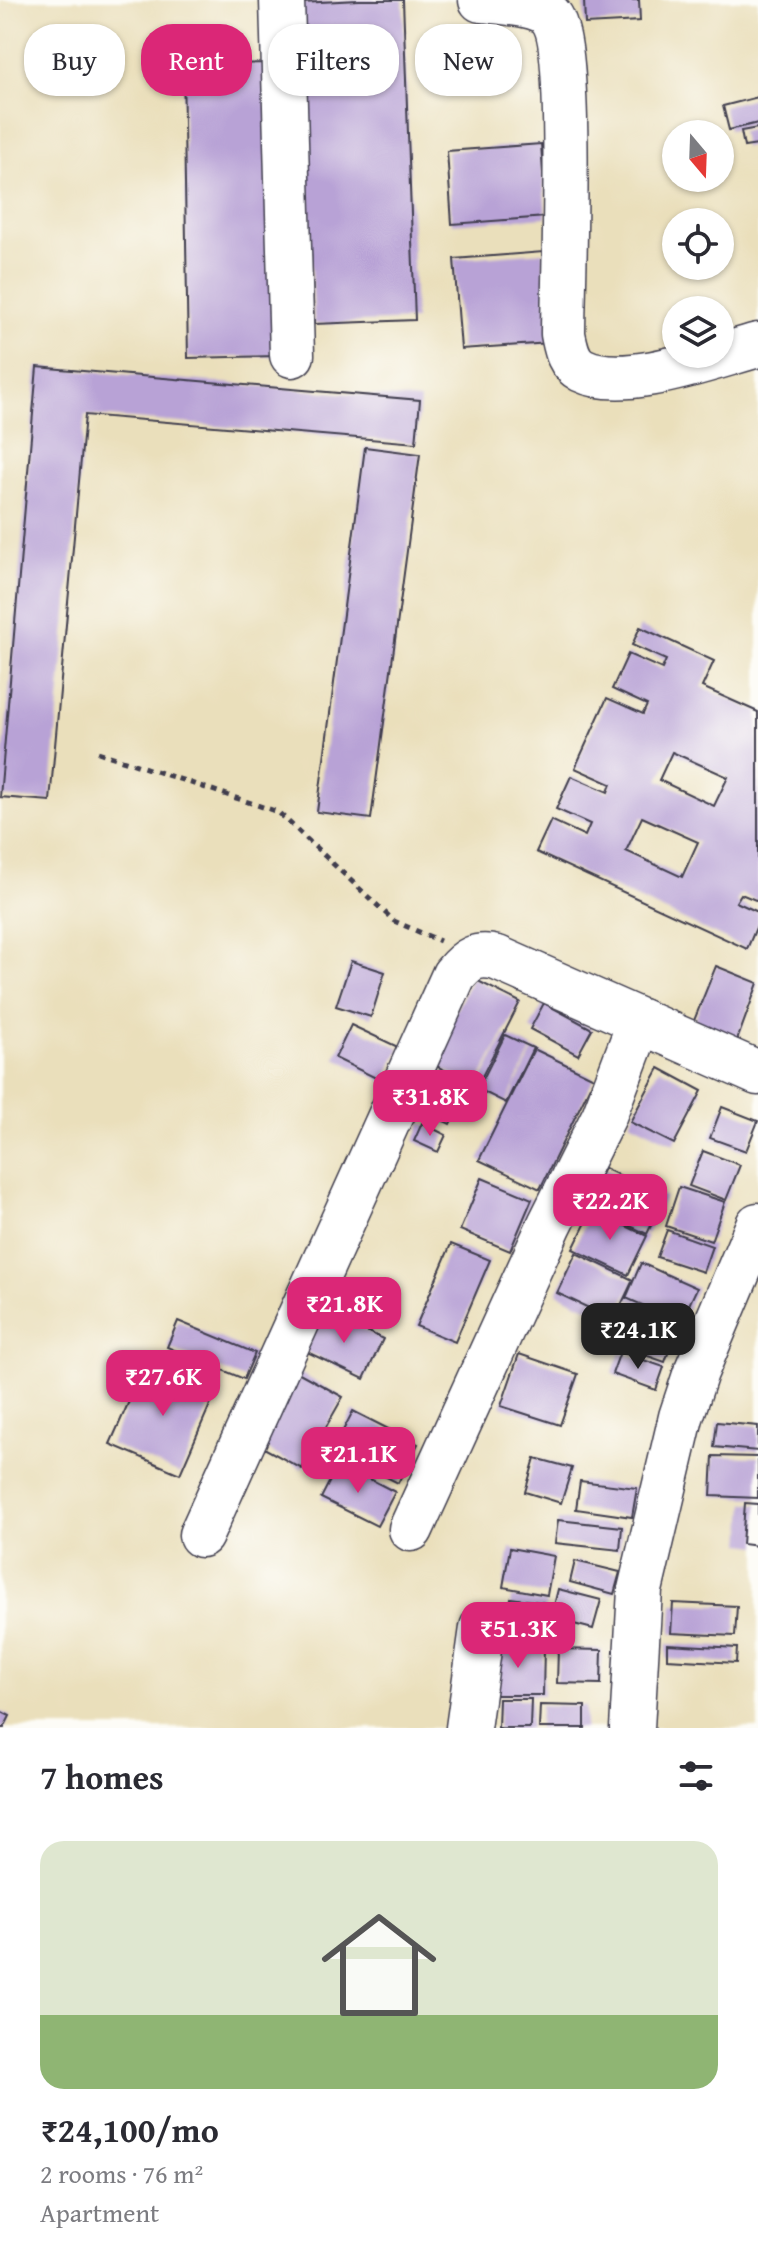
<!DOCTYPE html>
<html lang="en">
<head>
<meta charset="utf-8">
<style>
  :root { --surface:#fff; --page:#f2f2f3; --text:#2b2b33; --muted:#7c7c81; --line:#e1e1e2; --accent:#db2777 }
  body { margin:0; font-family:"Gentium Book Plus",serif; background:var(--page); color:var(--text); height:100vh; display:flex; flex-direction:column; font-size:30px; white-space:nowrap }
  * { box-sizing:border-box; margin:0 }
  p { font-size:26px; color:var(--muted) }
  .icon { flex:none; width:44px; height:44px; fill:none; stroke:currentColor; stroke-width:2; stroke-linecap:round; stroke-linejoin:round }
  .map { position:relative; height:1728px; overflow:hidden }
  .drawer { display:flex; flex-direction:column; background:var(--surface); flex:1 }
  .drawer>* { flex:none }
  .top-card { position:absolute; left:24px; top:24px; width:710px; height:72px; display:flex; gap:16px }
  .needle { width:52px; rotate:161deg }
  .buttons { position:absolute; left:662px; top:120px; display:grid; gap:16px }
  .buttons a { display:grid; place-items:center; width:72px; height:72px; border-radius:50%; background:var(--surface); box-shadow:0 2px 6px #0004; font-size:40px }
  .price { position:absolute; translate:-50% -68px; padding:0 18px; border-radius:16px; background:var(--accent); color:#fff; font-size:26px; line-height:52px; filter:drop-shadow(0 2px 4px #0008) }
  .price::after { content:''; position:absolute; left:50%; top:48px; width:24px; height:18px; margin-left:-12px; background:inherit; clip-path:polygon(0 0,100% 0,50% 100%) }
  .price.selected { background:#222; color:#fff }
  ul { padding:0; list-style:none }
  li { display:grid; align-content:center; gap:16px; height:424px; padding:0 40px }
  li+li { border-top:2px solid var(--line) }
  li span { display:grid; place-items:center; height:248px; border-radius:24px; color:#555 }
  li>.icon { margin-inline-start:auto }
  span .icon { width:144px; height:144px; fill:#fffc; stroke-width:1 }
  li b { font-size:34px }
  h2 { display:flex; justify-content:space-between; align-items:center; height:96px; padding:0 40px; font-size:34px }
  .tag { padding:0 28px; border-radius:32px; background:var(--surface); box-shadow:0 2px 6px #0004; font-size:28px; line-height:72px }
  .tag.selected { background:var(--accent); color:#fff }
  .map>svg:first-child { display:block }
  .building { fill:#b8a2d6; fill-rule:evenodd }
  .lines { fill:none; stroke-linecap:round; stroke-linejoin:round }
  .minor-casing { stroke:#403e4e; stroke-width:47 }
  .path { stroke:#403e4e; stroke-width:5; stroke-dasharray:6 6; stroke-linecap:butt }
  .minor { stroke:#fff; stroke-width:44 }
</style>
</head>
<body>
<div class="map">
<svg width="758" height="1728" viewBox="0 0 758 1728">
  <rect width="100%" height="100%" fill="#fdfcf7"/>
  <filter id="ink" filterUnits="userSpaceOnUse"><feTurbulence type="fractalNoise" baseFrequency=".0125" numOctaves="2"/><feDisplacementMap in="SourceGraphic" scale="16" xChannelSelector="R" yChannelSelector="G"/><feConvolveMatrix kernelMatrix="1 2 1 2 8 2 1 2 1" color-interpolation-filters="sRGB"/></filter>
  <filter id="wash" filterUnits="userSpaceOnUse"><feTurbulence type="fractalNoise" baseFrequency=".006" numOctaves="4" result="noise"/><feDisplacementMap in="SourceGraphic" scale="32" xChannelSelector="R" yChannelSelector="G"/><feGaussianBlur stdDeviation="1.8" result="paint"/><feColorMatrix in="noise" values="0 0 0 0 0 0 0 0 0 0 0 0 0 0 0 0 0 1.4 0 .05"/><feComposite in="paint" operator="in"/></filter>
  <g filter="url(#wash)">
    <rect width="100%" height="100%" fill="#eadfbb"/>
    <g id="blocks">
      <g class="building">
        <polygon points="359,0 403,0 415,320 314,324 301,3"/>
        <polygon points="584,0 639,0 640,21 585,24"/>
        <polygon points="271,63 276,356 188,358 183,65"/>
        <polygon points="758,97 758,123 729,130 723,106"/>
        <polygon points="758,128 758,145 744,147 741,131"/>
        <polygon points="541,144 546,217 452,224 447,151"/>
        <polygon points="543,252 550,343 461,349 454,259"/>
        <polygon points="37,367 420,400 416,443 85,415 50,801 0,797"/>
        <polygon points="365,447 420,454 371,819 317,812"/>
        <path d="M640,627L714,661L702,687L758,712V901L741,894L736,902L758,912V923L747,949L536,852L551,820L585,836L590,824L556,809L571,776L608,792L611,784L575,768L607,698L643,714L647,705L612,689L628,654L662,669L666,660L632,645ZM672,752L728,777L714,806L659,780ZM642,817L698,842L682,877L626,851Z"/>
        <polygon points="351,961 385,972 371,1017 336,1006"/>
        <polygon points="716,966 758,983 735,1046 691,1028"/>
        <polygon points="472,978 520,1002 477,1086 430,1063"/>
        <polygon points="544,1003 592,1029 578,1055 530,1029"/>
        <polygon points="351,1025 400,1048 384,1082 335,1058"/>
        <polygon points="505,1035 533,1048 506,1103 478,1089"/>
        <polygon points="534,1049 594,1078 540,1189 479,1160"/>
        <polygon points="659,1068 702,1091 674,1144 630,1122"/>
        <polygon points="432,1073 467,1090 450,1124 415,1107"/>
        <polygon points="722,1107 758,1121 746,1151 710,1138"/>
        <polygon points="422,1123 446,1135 438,1152 414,1141"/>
        <polygon points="703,1151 740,1165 726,1200 689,1186"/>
        <polygon points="604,1168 665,1197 647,1234 586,1205"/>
        <polygon points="482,1178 532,1199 510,1251 460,1230"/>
        <polygon points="679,1187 725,1202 711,1241 666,1226"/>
        <polygon points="592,1210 647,1236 628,1275 573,1249"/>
        <polygon points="667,1230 712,1246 703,1272 657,1257"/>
        <polygon points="451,1244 490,1260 455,1342 416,1326"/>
        <polygon points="576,1253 633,1280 614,1320 557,1293"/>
        <polygon points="641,1263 697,1288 681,1322 626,1298"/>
        <polygon points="324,1311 383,1339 364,1379 305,1351"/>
        <polygon points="627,1314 676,1331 665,1362 616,1345"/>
        <polygon points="178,1321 255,1353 244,1379 167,1347"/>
        <polygon points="620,1352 664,1367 656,1390 612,1374"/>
        <polygon points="519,1354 578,1374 560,1425 501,1406"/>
        <polygon points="147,1361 216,1391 180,1474 110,1444"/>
        <polygon points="294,1370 343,1397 302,1469 253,1442"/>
        <polygon points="353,1411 418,1444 398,1483 333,1450"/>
        <polygon points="717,1422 758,1426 758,1451 714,1447"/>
        <polygon points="713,1456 758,1457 758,1498 711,1496"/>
        <polygon points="535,1458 572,1468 561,1503 525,1492"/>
        <polygon points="339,1463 395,1492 377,1526 321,1498"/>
        <polygon points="580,1481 637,1488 632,1517 576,1509"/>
        <polygon points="745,1503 758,1504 758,1546 742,1544"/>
        <polygon points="558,1520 622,1527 620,1550 555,1543"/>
        <polygon points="510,1548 554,1556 547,1595 503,1587"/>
        <polygon points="575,1561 620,1572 614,1594 570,1582"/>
        <polygon points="558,1589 601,1600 593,1629 551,1618"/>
        <polygon points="511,1598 546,1603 544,1617 509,1612"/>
        <polygon points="673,1603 737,1606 735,1636 671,1633"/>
        <polygon points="667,1644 737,1648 736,1663 667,1659"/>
        <polygon points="494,1645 544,1646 543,1695 493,1695"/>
        <polygon points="558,1649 602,1650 601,1684 557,1683"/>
        <polygon points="499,1699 531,1699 530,1728 498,1728"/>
        <polygon points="540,1705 585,1706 585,1728 539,1728"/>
        <polygon points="0,1711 10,1716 4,1728 0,1728"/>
      </g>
    </g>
  </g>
  <g filter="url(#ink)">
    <use href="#blocks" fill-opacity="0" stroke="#403e4e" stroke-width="2"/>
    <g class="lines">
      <defs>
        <g id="minor">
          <polyline points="282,0 292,355"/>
          <path d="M481,0C498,2 541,3 551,17C574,46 563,283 563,334C566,348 568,363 582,370C625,391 713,357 758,345"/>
          <polyline points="411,1529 550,1224 604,1116 640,1021 758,1073"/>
          <path d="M201,1535L454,975C467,959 476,953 497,958L640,1021"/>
          <polyline points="468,1728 482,1628"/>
          <polyline points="632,1728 640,1590 681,1417 696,1372 758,1225"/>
        </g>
      </defs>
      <use href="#minor" class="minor-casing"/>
      <polyline class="path" points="98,752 278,812 394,921 440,941"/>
      <use href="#minor" class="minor"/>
    </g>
  </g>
</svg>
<div class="buttons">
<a><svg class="needle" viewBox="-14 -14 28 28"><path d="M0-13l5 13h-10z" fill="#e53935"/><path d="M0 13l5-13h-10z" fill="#7c7c81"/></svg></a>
<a><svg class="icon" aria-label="locate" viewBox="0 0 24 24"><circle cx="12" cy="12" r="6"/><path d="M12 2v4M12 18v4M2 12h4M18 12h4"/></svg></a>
<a><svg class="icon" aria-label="layers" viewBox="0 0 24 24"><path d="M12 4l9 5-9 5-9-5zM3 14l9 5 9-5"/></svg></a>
</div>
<b class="price" style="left:430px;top:1138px">₹31.8K</b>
<b class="price" style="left:610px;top:1242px">₹22.2K</b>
<b class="price" style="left:344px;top:1345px">₹21.8K</b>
<b class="price selected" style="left:638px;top:1371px">₹24.1K</b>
<b class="price" style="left:163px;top:1418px">₹27.6K</b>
<b class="price" style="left:358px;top:1495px">₹21.1K</b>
<b class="price" style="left:518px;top:1670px">₹51.3K</b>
<div class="top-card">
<a class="tag">Buy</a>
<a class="tag selected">Rent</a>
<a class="tag">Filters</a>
<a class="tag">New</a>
</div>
</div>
<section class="drawer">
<h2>7 homes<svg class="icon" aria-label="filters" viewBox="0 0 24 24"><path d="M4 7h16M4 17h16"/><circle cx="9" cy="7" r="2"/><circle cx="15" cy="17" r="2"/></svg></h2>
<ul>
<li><span style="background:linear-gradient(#dfe7d0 70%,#8fb573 0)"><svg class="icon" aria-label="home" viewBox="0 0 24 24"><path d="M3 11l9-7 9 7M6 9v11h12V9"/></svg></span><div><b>₹24,100/mo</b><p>2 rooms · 76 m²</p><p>Apartment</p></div></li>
</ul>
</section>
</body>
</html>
